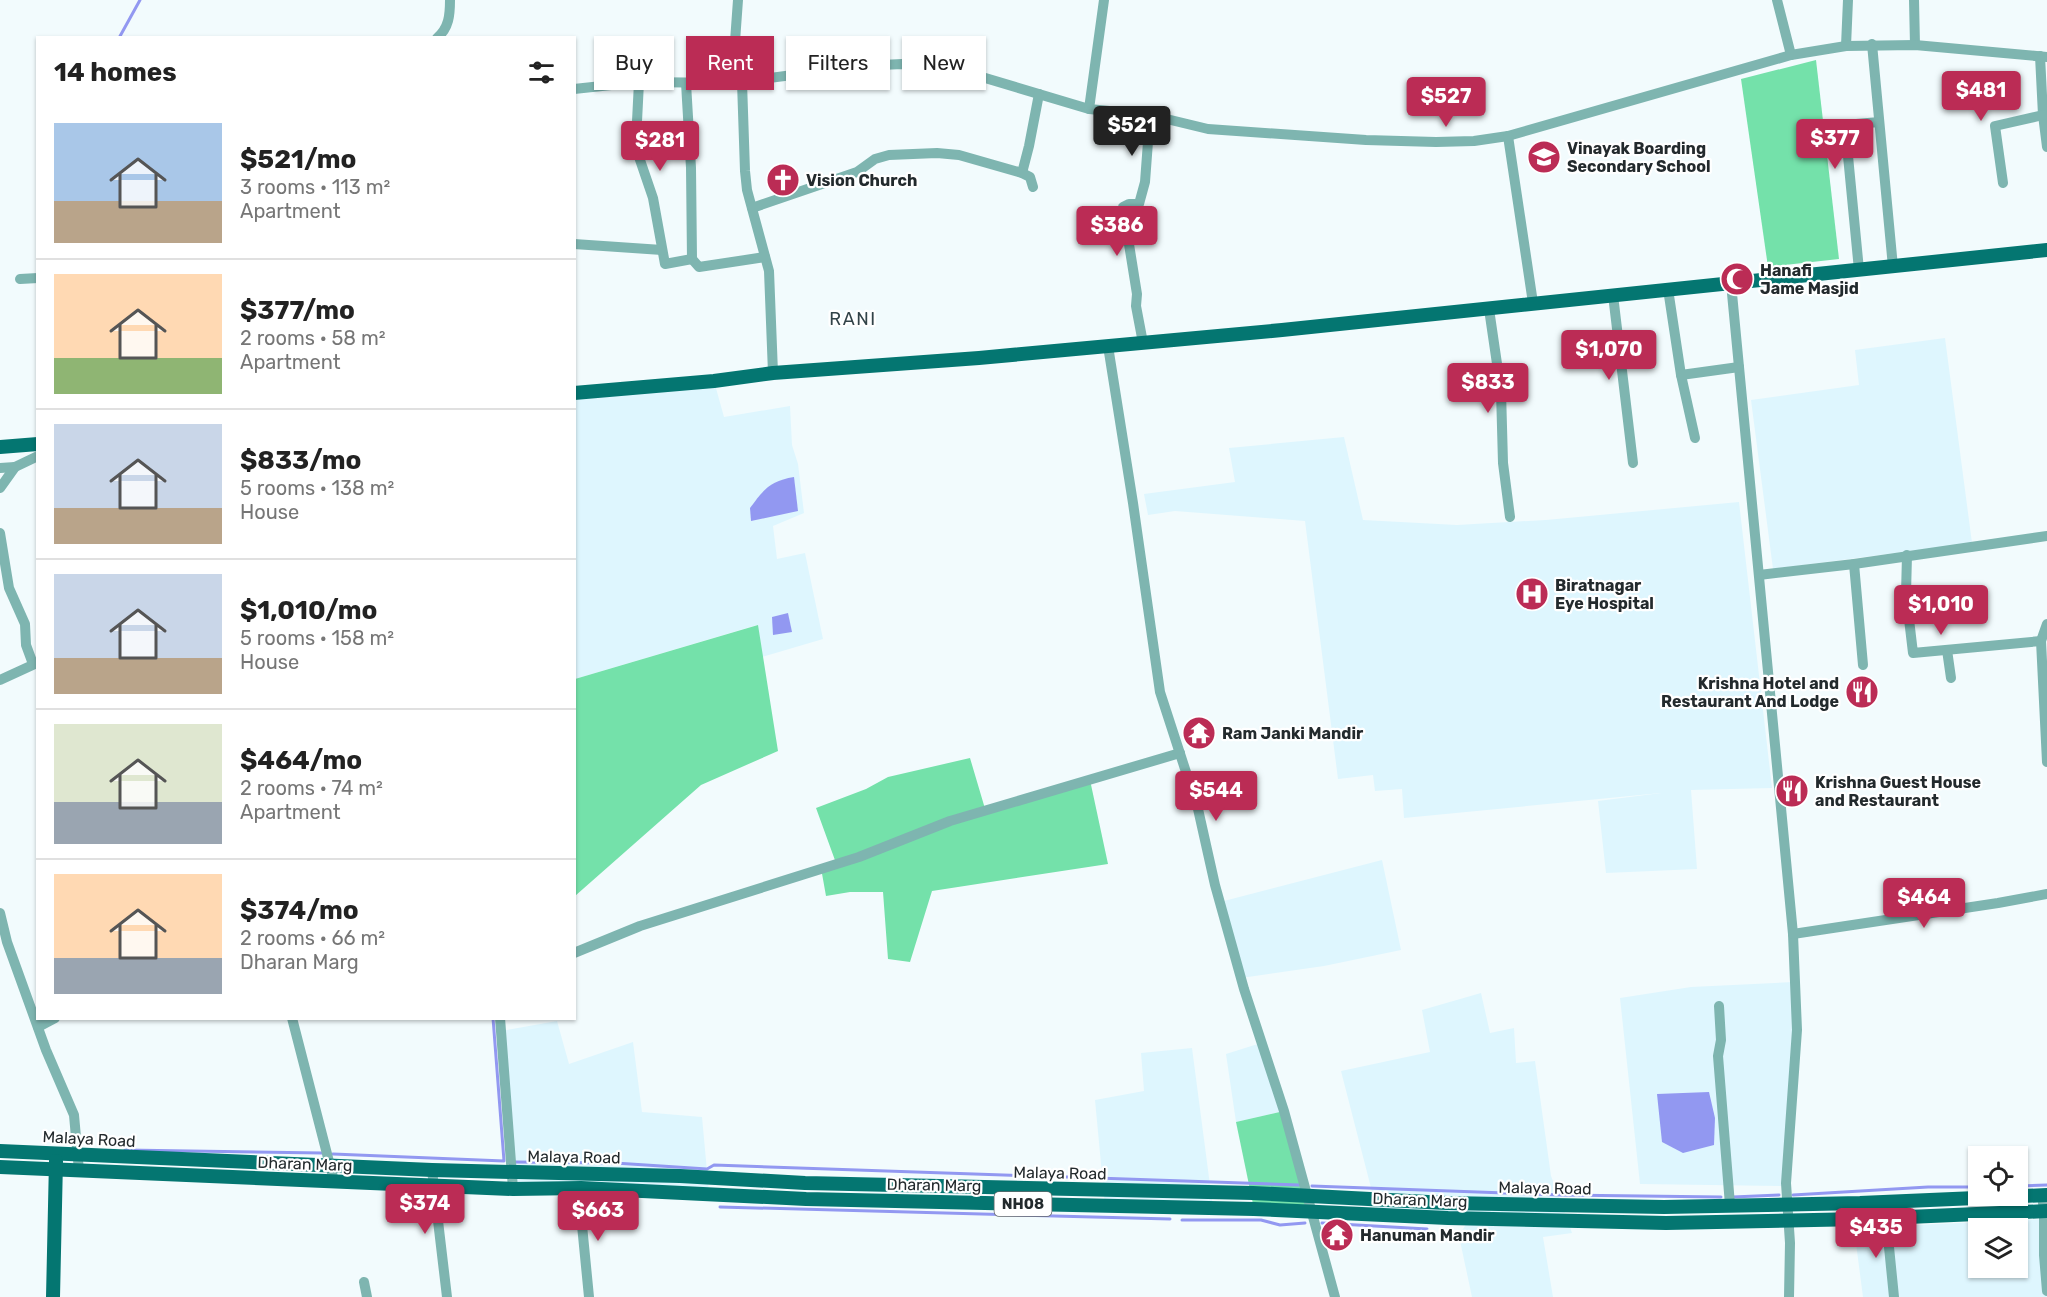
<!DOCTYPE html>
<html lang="en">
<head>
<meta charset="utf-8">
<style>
  :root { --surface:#fff; --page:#f2f2f2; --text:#222; --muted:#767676; --line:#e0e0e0; --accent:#bb2c55 }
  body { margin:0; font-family:Rubik,sans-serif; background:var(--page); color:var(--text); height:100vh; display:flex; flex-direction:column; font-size:22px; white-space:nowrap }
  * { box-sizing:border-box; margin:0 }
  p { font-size:20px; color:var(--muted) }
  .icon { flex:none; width:33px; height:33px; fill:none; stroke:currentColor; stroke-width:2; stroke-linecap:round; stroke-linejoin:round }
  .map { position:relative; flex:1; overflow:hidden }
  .drawer { position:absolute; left:36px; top:36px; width:540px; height:984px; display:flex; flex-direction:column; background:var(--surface); border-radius:0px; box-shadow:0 2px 4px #0004 }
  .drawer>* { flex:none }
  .banner { position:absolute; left:594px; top:36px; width:570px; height:54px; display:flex; gap:12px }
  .fabs { position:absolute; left:1968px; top:1146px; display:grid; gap:12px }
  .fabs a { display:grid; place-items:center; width:60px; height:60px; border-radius:0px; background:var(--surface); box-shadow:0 2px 4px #0004; font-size:30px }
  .price { position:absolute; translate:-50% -51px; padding:0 14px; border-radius:6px; background:var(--accent); color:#fff; font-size:20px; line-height:39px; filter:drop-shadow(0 2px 3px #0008) }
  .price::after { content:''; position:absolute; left:50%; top:36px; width:18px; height:14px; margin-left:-9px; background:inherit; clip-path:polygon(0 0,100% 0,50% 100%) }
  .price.current { background:#222; color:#fff }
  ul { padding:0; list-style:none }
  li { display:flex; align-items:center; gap:18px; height:150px; padding:0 18px }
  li+li { border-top:2px solid var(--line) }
  li span { display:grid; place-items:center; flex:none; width:168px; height:120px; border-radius:0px; color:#555 }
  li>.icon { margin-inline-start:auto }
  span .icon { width:72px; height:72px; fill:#fffc; stroke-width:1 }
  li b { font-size:26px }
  h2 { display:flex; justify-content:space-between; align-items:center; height:72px; padding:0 18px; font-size:26px }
  .tag { padding:0 21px; border-radius:0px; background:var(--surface); box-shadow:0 2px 4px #0004; font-size:21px; line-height:54px }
  .tag.current { background:var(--accent); color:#fff }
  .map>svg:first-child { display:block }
  .built { fill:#def6fe; fill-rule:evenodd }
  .green { fill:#74e1aa }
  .water { fill:#9298f1 }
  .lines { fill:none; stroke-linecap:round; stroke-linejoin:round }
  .stream { stroke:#9298f1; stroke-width:3 }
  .minor { stroke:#7eb5b0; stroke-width:10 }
  .major { stroke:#047671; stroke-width:14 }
  .labels { text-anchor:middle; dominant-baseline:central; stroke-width:4.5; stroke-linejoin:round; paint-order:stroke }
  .shield { fill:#fff; stroke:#656a6c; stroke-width:1.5 }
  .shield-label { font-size:15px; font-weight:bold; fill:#232a2d }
  .poi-label { font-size:16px; font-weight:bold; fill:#232a2d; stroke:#fff; text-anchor:start }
  .street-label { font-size:16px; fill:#232a2d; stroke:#fff }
  .neighbourhood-label { font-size:18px; letter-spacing:1.5px; fill:#324348; stroke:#fff }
</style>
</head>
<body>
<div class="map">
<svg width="2047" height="1297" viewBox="0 0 2047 1297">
  <rect width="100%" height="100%" fill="#f2fbfd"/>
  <g class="built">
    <polygon points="1945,338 1972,543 1773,569 1751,400 1859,385 1855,350"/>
    <polygon points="714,381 724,417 790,406 792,445 798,464 804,513 773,526 777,559 805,553 823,639 762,657 757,625 575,679 575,393"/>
    <polygon points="1344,437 1363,520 1457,525 1546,520 1739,502 1772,788 1691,790 1697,869 1606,873 1598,801 1661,793 1404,818 1402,789 1375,791 1373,775 1338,779 1305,521 1175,511 1148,515 1144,494 1235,482 1229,448"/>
    <polygon points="1382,860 1401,950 1324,966 1241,978 1220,902"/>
    <polygon points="1793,982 1797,1031 1784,1186 1640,1184 1620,998 1691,987"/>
    <polygon points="1481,993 1490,1033 1514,1028 1516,1063 1535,1061 1551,1176 1565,1213 1448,1218 1378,1215 1341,1071 1430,1052 1422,1010"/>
    <polygon points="557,1021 569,1064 633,1042 642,1112 702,1117 709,1193 513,1189 501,1031"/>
    <polygon points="1261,1043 1284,1111 1236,1122 1226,1054"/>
    <polygon points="1192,1048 1213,1208 1105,1206 1095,1100 1144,1091 1141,1053"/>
    <path d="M2047,1219V1297H1863L1854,1228ZM1978,1228H2018V1268H1978Z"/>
    <polygon points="1568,1221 1572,1233 1543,1237 1553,1297 1472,1297 1459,1236 1466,1224"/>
  </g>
  <g class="green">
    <polygon points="1816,60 1839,259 1768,267 1741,79"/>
    <polygon points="758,625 778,751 701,785 575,896 575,679"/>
    <polygon points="970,758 986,812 1090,780 1108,864 932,891 910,962 888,959 883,892 850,892 826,896 821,868 836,863 816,808 866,789 888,777"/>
    <polygon points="1284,1111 1311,1212 1254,1209 1236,1122"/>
  </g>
  <g class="water">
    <path d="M794,477L798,511L751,521L750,508C764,489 770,481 794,477Z"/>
    <polygon points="788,613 792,632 773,635 772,617"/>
    <polygon points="1709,1092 1715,1118 1714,1145 1683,1153 1662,1142 1657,1094"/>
  </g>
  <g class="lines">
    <g class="stream">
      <polyline points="119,38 140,0"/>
      <polyline points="125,1150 322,1153"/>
      <polyline points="333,1154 504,1161 493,1018"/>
      <polyline points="515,1162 615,1163 707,1169 714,1165 1299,1185"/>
      <polyline points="1312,1186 1561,1195 1721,1197"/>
      <polyline points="2018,1186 2047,1185"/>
      <polyline points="1793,1195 1928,1187 1978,1187"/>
      <polyline points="1733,1197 1779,1195"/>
      <polyline points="720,1207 1170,1219"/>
      <polyline points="1182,1220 1261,1220 1280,1225 1305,1223"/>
      <polyline points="1322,1223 1427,1229"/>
    </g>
    <g class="minor">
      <polyline points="1777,0 1791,55"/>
      <polyline points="1914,0 1915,45"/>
      <path d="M437,38C449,28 450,15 450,0"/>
      <polyline points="1872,44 1893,267"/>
      <polyline points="1846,46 1848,0"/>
      <polyline points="2040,56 2043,115 2047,147"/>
      <polyline points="639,82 636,141 639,157 653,198 665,264 692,259"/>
      <polyline points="742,82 745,171 747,190 769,271 773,373"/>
      <polyline points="686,83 691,168 692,259 699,267 765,257"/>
      <polyline points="732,83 738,0"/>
      <polyline points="574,89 639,82 732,83 861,66 902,64 945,66 1089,109 1150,115 1208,129 1366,140 1436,142 1474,141 1508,136 1791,55 1846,46 1915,45 2047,57"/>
      <polyline points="1089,109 1104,0"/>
      <polyline points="1508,136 1533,303"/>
      <polyline points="1022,173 1029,146 1039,94"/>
      <polyline points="2003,183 1995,126 2043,115"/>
      <polyline points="752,208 857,172 875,159 889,155 937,153 959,155 1022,173 1030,177 1033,187"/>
      <polyline points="574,244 662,250"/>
      <polyline points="1859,270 1845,125 1879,122"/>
      <polyline points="20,279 38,278"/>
      <polyline points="1731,283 1793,934 1797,1030 1786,1183 1790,1243 1789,1297"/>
      <polyline points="1668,289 1681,375 1695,438"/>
      <polyline points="1613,295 1633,463"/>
      <polyline points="1489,309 1501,391 1503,463 1510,517"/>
      <polyline points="1143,343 1136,306 1137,294 1123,207 1129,204 1139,204 1145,182 1150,115"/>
      <polyline points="1108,346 1133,503 1160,692 1198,809 1215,885 1244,989 1284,1111 1335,1297"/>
      <polyline points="1681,375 1739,367"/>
      <polyline points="0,468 15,467"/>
      <polyline points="0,488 15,467 38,456"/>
      <polyline points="0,533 9,588 25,624 26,645 33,664"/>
      <polyline points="1907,555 1906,594 1913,653 2041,641"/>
      <polyline points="1854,564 1863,665"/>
      <polyline points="1759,575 1854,564 2047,536"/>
      <polyline points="2047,624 2041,641 2047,762"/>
      <polyline points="1947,650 1951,678"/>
      <polyline points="0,680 37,663"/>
      <polyline points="0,913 7,942 46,1050 74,1115 79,1171"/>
      <polyline points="1793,934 1998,903 2047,894"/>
      <polyline points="574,953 640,926 859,857 950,821 1180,753"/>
      <polyline points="1719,1006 1721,1040 1718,1056 1730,1205"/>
      <polyline points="292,1018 334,1181"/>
      <polyline points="500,1018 513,1189"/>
      <polyline points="38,1027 55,1018"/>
      <polyline points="432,1170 447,1297"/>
      <polyline points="581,1188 581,1215 589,1297"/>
      <polyline points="2042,1195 2044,1211 2044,1255 2047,1291"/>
      <polyline points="1886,1217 1894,1297"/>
      <polyline points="364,1282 367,1297"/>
    </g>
    <g class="major">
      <polyline points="574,393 714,381 773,373 979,358 1282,330 2047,250"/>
      <polyline points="0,447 38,444"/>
      <polyline points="0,1151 432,1170 680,1176 805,1183 1253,1193 1447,1203 1664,1207 1860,1203 2047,1195"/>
      <polyline points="0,1167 513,1189 581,1188 806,1199 1254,1209 1448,1218 1666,1223 1862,1219 2047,1211"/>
      <polyline points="53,1297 56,1161"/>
    </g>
  </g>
  <defs>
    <symbol id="school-disc" viewBox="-11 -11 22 22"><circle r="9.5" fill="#bb2c55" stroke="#fff"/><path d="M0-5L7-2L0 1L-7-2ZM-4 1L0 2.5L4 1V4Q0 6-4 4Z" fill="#fff"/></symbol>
    <symbol id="church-disc" viewBox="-11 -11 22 22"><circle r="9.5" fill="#bb2c55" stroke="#fff"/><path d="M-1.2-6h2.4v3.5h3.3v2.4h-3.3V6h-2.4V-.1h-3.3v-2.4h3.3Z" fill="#fff"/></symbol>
    <symbol id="mosque-disc" viewBox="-11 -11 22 22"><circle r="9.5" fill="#bb2c55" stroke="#fff"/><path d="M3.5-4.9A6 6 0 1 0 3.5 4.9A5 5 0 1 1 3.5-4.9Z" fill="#fff"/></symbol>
    <symbol id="hospital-disc" viewBox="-11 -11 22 22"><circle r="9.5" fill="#bb2c55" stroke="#fff"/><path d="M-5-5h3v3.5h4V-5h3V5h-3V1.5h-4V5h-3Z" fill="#fff"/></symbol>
    <symbol id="restaurant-disc" viewBox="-11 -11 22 22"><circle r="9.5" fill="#bb2c55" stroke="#fff"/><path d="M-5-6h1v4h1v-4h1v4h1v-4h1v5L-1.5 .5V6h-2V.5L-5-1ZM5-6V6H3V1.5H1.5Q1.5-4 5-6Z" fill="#fff"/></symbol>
    <symbol id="temple-disc" viewBox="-11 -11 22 22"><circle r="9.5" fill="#bb2c55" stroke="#fff"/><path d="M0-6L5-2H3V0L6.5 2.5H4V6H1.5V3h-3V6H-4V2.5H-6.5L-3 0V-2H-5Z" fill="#fff"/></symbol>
  </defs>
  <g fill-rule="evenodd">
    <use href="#school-disc" x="1525" y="138" width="38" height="38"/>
    <use href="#church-disc" x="764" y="161" width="38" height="38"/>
    <use href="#mosque-disc" x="1718" y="260" width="38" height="38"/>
    <use href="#hospital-disc" x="1513" y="575" width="38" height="38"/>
    <use href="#restaurant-disc" x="1843" y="673" width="38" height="38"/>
    <use href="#temple-disc" x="1180" y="714" width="38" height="38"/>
    <use href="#restaurant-disc" x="1773" y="772" width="38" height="38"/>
    <use href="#temple-disc" x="1318" y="1216" width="38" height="38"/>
  </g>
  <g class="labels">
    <rect class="shield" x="994.5" y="1192" width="57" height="24" rx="4.5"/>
    <g class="shield-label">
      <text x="1023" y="1204">NH08</text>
    </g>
    <g class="poi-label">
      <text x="1567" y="148">Vinayak Boarding<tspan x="1567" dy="18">Secondary School</tspan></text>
      <text x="806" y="180">Vision Church</text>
      <text x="1760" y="270">Hanafi<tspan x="1760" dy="18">Jame Masjid</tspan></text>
      <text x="1555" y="585">Biratnagar<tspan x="1555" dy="18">Eye Hospital</tspan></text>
      <text x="1839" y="683" text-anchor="end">Krishna Hotel and<tspan x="1839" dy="18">Restaurant And Lodge</tspan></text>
      <text x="1222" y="733">Ram Janki Mandir</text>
      <text x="1815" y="782">Krishna Guest House<tspan x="1815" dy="18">and Restaurant</tspan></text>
      <text x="1360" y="1235">Hanuman Mandir</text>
    </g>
    <g class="street-label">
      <text transform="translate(89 1139) rotate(3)">Malaya Road</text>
      <text transform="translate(574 1157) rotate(1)">Malaya Road</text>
      <text transform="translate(305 1164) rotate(2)">Dharan Marg</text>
      <text transform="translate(1060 1173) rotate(1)">Malaya Road</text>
      <text transform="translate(934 1185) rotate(1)">Dharan Marg</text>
      <text transform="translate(1545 1188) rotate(1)">Malaya Road</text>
      <text transform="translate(1420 1200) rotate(2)">Dharan Marg</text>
    </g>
    <g class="neighbourhood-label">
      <text x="853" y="319">RANI</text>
    </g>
  </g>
</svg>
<div class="fabs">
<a><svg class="icon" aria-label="locate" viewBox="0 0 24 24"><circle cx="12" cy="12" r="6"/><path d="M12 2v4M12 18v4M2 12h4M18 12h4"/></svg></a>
<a><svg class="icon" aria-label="layers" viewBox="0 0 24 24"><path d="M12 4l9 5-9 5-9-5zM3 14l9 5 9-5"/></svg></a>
</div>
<b class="price" style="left:1981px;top:122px">$481</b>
<b class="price" style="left:1446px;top:128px">$527</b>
<b class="price current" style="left:1132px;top:157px">$521</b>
<b class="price" style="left:1835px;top:170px">$377</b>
<b class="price" style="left:660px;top:172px">$281</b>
<b class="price" style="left:1117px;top:257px">$386</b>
<b class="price" style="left:1609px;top:381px">$1,070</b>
<b class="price" style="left:1488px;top:414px">$833</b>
<b class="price" style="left:1941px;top:636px">$1,010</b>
<b class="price" style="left:1216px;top:822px">$544</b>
<b class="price" style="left:1924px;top:929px">$464</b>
<b class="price" style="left:425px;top:1235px">$374</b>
<b class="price" style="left:598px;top:1242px">$663</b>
<b class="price" style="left:1876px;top:1259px">$435</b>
<div class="banner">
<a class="tag">Buy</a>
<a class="tag current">Rent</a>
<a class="tag">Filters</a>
<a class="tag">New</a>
</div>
<section class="drawer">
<h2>14 homes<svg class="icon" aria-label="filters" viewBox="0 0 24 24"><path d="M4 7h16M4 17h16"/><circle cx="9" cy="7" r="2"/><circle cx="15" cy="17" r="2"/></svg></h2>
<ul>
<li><span style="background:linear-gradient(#a9c7e8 65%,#b9a48a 0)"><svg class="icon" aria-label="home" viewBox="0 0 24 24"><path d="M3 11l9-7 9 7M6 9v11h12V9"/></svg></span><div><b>$521/mo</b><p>3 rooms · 113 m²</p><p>Apartment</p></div></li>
<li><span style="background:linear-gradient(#ffd9b3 70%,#8fb573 0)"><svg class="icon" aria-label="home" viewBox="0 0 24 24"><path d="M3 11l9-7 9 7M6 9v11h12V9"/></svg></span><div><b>$377/mo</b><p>2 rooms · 58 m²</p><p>Apartment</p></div></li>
<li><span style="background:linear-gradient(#c9d6e8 70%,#b9a48a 0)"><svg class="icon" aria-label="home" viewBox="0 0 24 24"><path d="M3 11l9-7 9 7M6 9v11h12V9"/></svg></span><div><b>$833/mo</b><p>5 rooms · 138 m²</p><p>House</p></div></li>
<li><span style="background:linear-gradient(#c9d6e8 70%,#b9a48a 0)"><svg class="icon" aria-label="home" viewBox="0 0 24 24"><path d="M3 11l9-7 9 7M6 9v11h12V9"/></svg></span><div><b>$1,010/mo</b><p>5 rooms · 158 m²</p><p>House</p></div></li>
<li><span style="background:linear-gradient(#dfe7d0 65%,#9aa5b1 0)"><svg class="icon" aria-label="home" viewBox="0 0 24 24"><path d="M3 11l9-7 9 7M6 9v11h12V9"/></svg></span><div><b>$464/mo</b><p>2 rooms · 74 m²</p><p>Apartment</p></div></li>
<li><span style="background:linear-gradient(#ffd9b3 70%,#9aa5b1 0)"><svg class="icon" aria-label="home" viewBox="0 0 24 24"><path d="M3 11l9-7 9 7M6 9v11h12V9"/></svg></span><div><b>$374/mo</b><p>2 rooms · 66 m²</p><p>Dharan Marg</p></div></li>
</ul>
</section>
</div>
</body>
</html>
